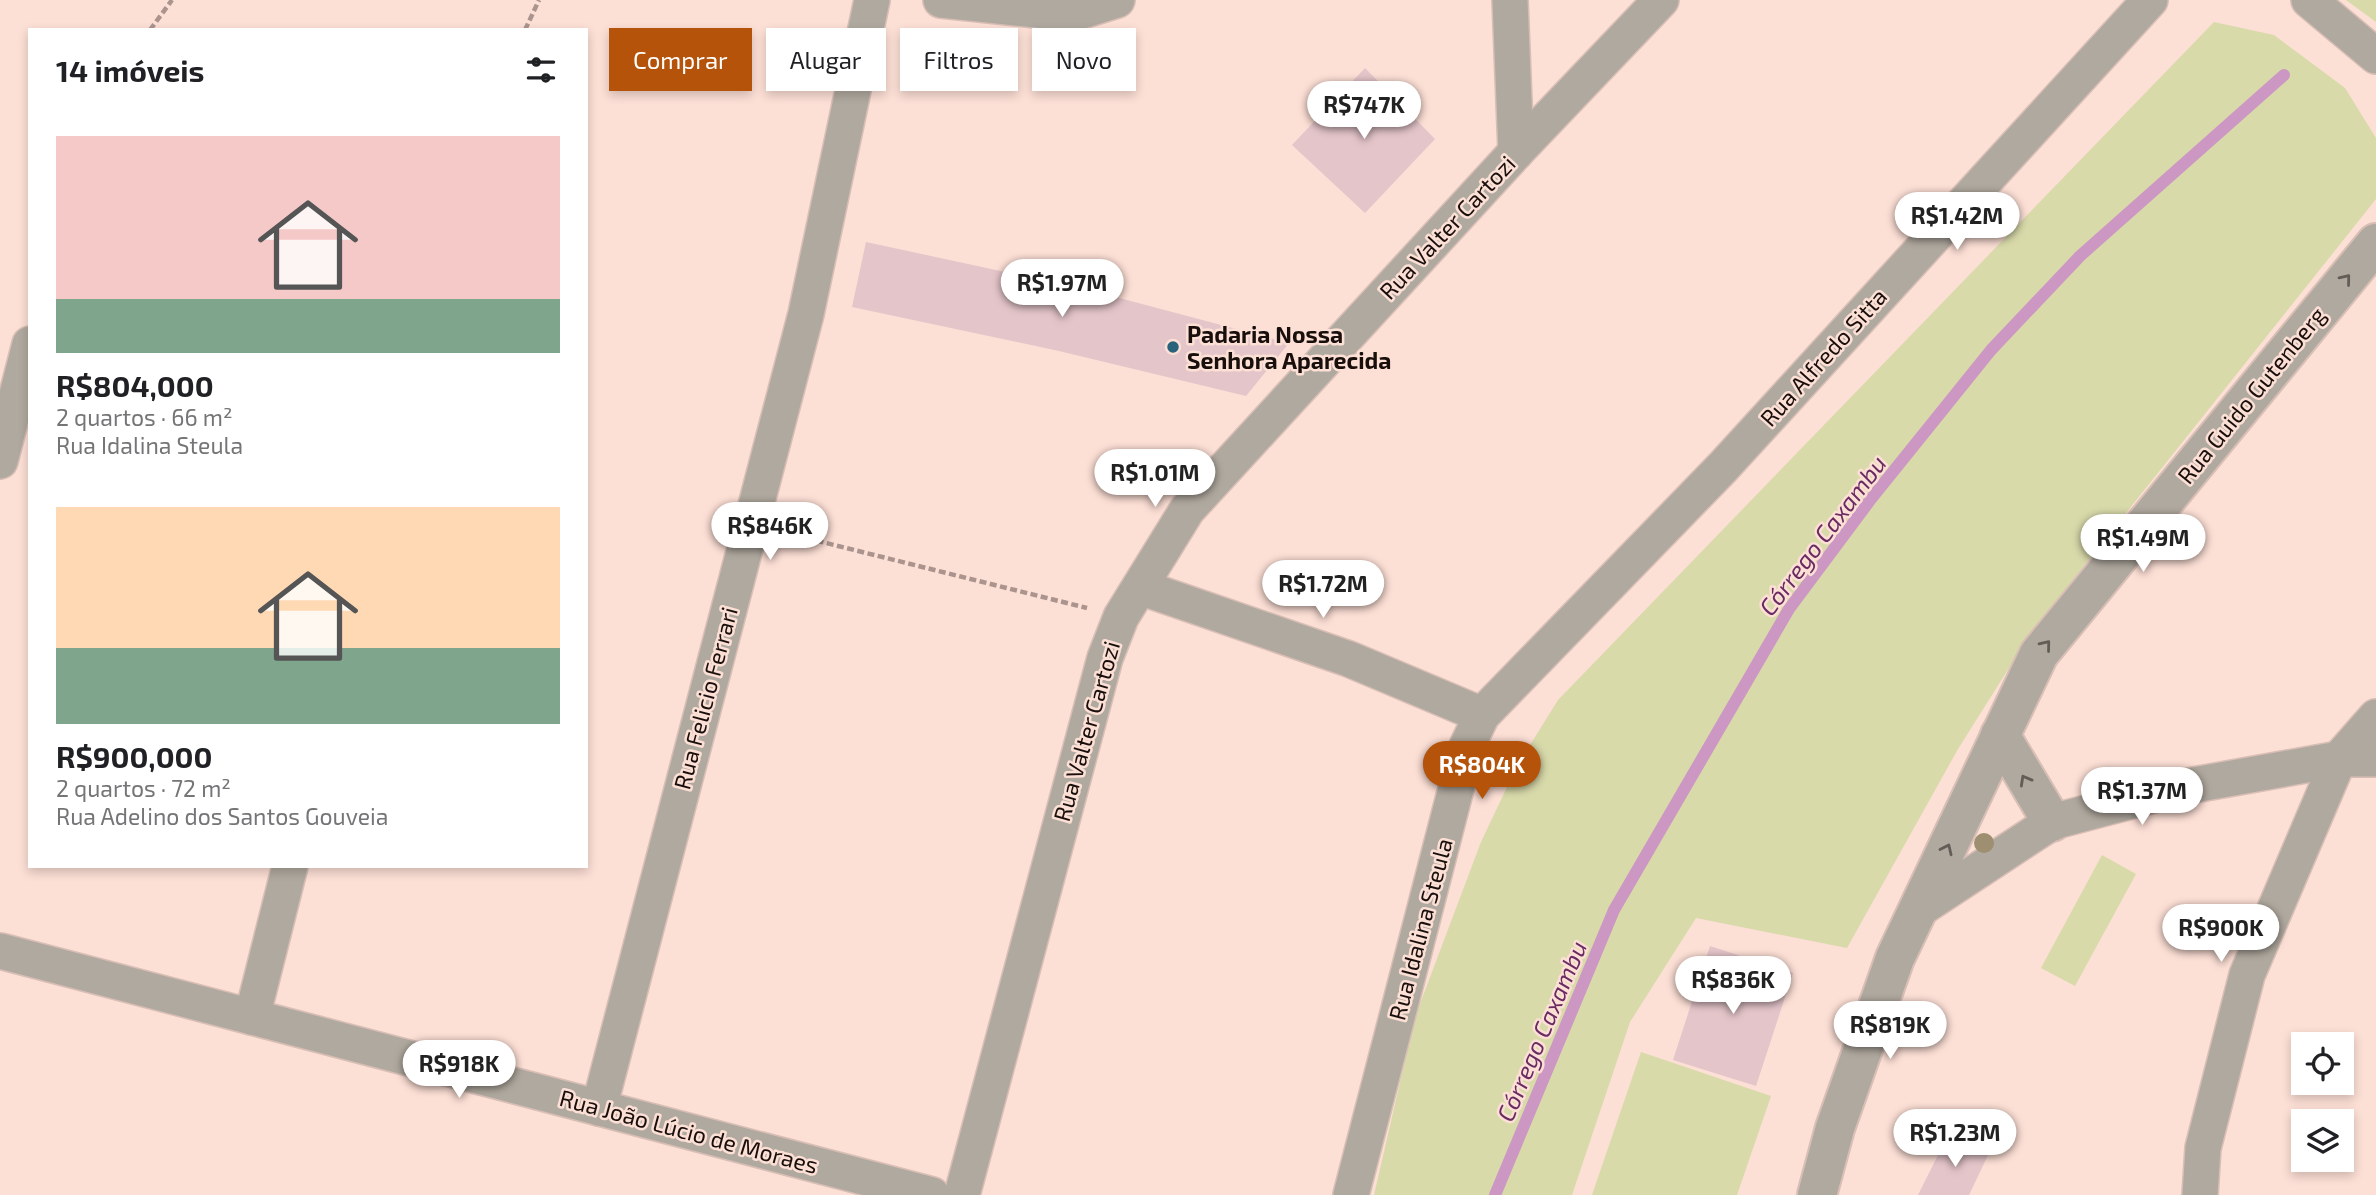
<!DOCTYPE html>
<html lang="pt">
<head>
<meta charset="utf-8">
<style>
  :root { --surface:#fff; --page:#f2f2f2; --text:#202124; --muted:#757577; --accent:#b45309 }
  body { margin:0; font-family:"Exo 2",sans-serif; background:var(--page); color:var(--text); height:100vh; display:flex; flex-direction:column; font-size:26px; white-space:nowrap }
  * { box-sizing:border-box; margin:0 }
  p { font-size:23px; color:var(--muted) }
  .icon { flex:none; width:38px; height:38px; fill:none; stroke:currentColor; stroke-width:2; stroke-linecap:round; stroke-linejoin:round }
  .map { position:relative; flex:1; overflow:hidden }
  .drawer { position:absolute; left:28px; top:28px; width:560px; height:840px; display:flex; flex-direction:column; background:var(--surface); border-radius:0px; box-shadow:0 4px 10px #0003 }
  .drawer>* { flex:none }
  .top-card { position:absolute; left:609px; top:28px; width:665px; height:63px; display:flex; gap:14px }
  .buttons { position:absolute; left:2291px; top:1032px; display:grid; gap:14px }
  .buttons a { display:grid; place-items:center; width:63px; height:63px; border-radius:0px; background:var(--surface); box-shadow:0 4px 10px #0003; font-size:35px }
  .price { position:absolute; translate:-50% -60px; padding:0 16px; border-radius:24px; background:#fff; color:#222; font-size:23px; line-height:46px; filter:drop-shadow(0 2px 4px #0008) }
  .price::after { content:''; position:absolute; left:50%; top:42px; width:21px; height:16px; margin-left:-10px; background:inherit; clip-path:polygon(0 0,100% 0,50% 100%) }
  .price.active { background:var(--accent); color:#fff }
  ul { padding:0; list-style:none }
  li { display:grid; align-content:center; gap:14px; height:371px; padding:0 28px }
  li span { display:grid; place-items:center; height:217px; border-radius:0px; color:#555 }
  li>.icon { margin-inline-start:auto }
  span .icon { width:126px; height:126px; fill:#fffc; stroke-width:1 }
  li b { font-size:30px }
  h2 { display:flex; justify-content:space-between; align-items:center; height:84px; padding:0 28px; font-size:30px }
  .pill { padding:0 24px; border-radius:0px; background:var(--surface); box-shadow:0 4px 10px #0003; font-size:24px; line-height:63px }
  .pill.active { background:var(--accent); color:#fff }
  .map>svg:first-child { display:block }
  .green { fill:#d9daaa }
  .lines { fill:none; stroke-linecap:round; stroke-linejoin:round }
  .stream { stroke:#cc97c3; stroke-width:12 }
  .building { fill:#e4c5ca }
  .minor-casing { stroke:#d8beb5; stroke-width:38 }
  .tertiary-casing { stroke:#d8beb5; stroke-width:42 }
  .path { stroke:#aa948d; stroke-width:4.5; stroke-dasharray:7 3.5; stroke-linecap:butt }
  .minor { stroke:#b0a99f; stroke-width:35 }
  .tertiary { stroke:#b0a99f; stroke-width:38 }
  .tree { fill:#9d8f6f }
  .oneway { stroke:#645c56 }
  .poi-dot { fill:#29627b; stroke:#fcdfd5; stroke-width:2.5 }
  .labels { text-anchor:middle; dominant-baseline:central; stroke-width:5; stroke-linejoin:round; paint-order:stroke }
  .street-label { font-size:23px; fill:#180f0c; stroke:#fcdfd5 }
  .poi-label { font-size:23px; font-weight:bold; fill:#180f0c; stroke:#fcdfd5; text-anchor:start }
  .water-label { font-size:24px; font-style:italic; fill:#6a2b63; stroke:#fcdfd5 }
</style>
</head>
<body>
<div class="map">
<svg width="2376" height="1195" viewBox="0 0 2376 1195">
  <rect width="100%" height="100%" fill="#fcdfd5"/>
  <g class="green">
    <polygon points="2346,0 2376,0 2376,22"/>
    <polygon points="2214,22 2274,35 2345,88 2376,138 2376,199 2033,630 1958,749 1847,948 1696,918 1630,1022 1572,1195 1374,1195 1415,1017 1481,842 1517,766 1558,700"/>
    <polygon points="2102,855 2136,874 2075,986 2041,968"/>
    <polygon points="1641,1052 1771,1096 1737,1195 1592,1195"/>
  </g>
  <g class="lines">
    <polyline class="stream" points="1495,1195 1614,910 1789,609 1871,499 1991,350 2080,256 2284,75"/>
  </g>
  <g class="building">
    <polygon points="1365,68 1435,139 1365,213 1292,145"/>
    <polygon points="866,242 1093,291 1289,343 1246,396 1059,351 852,307"/>
    <polygon points="1710,946 1793,973 1756,1086 1673,1060"/>
    <polygon points="1949,1133 1989,1153 1969,1195 1918,1195"/>
  </g>
  <g class="lines">
    <defs>
      <g id="minor">
        <polyline points="941,0 1072,14 1117,0"/>
        <polyline points="1510,0 1516,152"/>
        <polyline points="2309,0 2376,56"/>
        <polyline points="0,461 30,344"/>
        <polyline points="1140,587 1349,659 1482,715"/>
        <polyline points="1918,910 2052,822 2188,786 2339,759 2376,759"/>
        <polyline points="0,951 932,1195"/>
        <polyline points="252,1017 290,866"/>
        <polyline points="599,1108 806,314 872,0"/>
        <polyline points="962,1195 1105,658 1121,617 1187,510 1516,152 1661,0"/>
        <polyline points="1351,1195 1467,746 1482,715 1723,467 2150,0"/>
        <polyline points="2200,1195 2203,1148 2247,975 2339,759 2376,717"/>
      </g>
      <g id="tertiary">
        <polyline points="2000,735 2052,822"/>
        <polyline points="1817,1195 1835,1128 1895,958 2039,654 2376,243"/>
      </g>
    </defs>
    <use href="#minor" class="minor-casing"/>
    <use href="#tertiary" class="tertiary-casing"/>
    <g class="path">
      <polyline points="150,30 172,0"/>
      <polyline points="525,30 539,0"/>
      <polyline points="786,533 1087,608"/>
    </g>
    <use href="#minor" class="minor"/>
    <use href="#tertiary" class="tertiary"/>
  </g>
  <circle class="tree" cx="1984" cy="843" r="10"/>
  <defs><path id="oneway-chevron" d="M-2-3.5L2.5 0L-2 3.5" fill="none" stroke-width="1.6" stroke-linecap="round" stroke-linejoin="round" transform="scale(1.75)"/></defs>
  <g class="oneway">
    <use href="#oneway-chevron" transform="translate(2346 279) rotate(-51)"/>
    <use href="#oneway-chevron" transform="translate(2046 645) rotate(-51)"/>
    <use href="#oneway-chevron" transform="translate(2025 780) rotate(-119)"/>
    <use href="#oneway-chevron" transform="translate(1947 849) rotate(-65)"/>
  </g>
  <circle class="poi-dot" cx="1173" cy="347" r="7"/>
  <g class="labels">
    <g class="street-label">
      <text transform="translate(1447 227) rotate(-47)">Rua Valter Cartozi</text>
      <text transform="translate(1823 357) rotate(-48)">Rua Alfredo Sitta</text>
      <text transform="translate(2251 395) rotate(-51)">Rua Guido Gutenberg</text>
      <text transform="translate(705 698) rotate(-75)">Rua Felicio Ferrari</text>
      <text transform="translate(1086 731) rotate(-74)">Rua Valter Cartozi</text>
      <text transform="translate(1420 929) rotate(-75)">Rua Idalina Steula</text>
      <text transform="translate(689 1131) rotate(15)">Rua João Lúcio de Moraes</text>
    </g>
    <g class="poi-label">
      <text x="1187" y="334">Padaria Nossa<tspan x="1187" dy="26">Senhora Aparecida</tspan></text>
    </g>
    <g class="water-label">
      <text transform="translate(1822 535) rotate(-53)">Córrego Caxambu</text>
      <text transform="translate(1541 1031) rotate(-67)">Córrego Caxambu</text>
    </g>
  </g>
</svg>
<div class="buttons">
<a><svg class="icon" aria-label="locate" viewBox="0 0 24 24"><circle cx="12" cy="12" r="6"/><path d="M12 2v4M12 18v4M2 12h4M18 12h4"/></svg></a>
<a><svg class="icon" aria-label="layers" viewBox="0 0 24 24"><path d="M12 4l9 5-9 5-9-5zM3 14l9 5 9-5"/></svg></a>
</div>
<b class="price" style="left:1364px;top:141px">R$747K</b>
<b class="price" style="left:1957px;top:252px">R$1.42M</b>
<b class="price" style="left:1062px;top:319px">R$1.97M</b>
<b class="price" style="left:1155px;top:509px">R$1.01M</b>
<b class="price" style="left:770px;top:562px">R$846K</b>
<b class="price" style="left:2143px;top:574px">R$1.49M</b>
<b class="price" style="left:1323px;top:620px">R$1.72M</b>
<b class="price active" style="left:1482px;top:801px">R$804K</b>
<b class="price" style="left:2142px;top:827px">R$1.37M</b>
<b class="price" style="left:2221px;top:964px">R$900K</b>
<b class="price" style="left:1733px;top:1016px">R$836K</b>
<b class="price" style="left:1890px;top:1061px">R$819K</b>
<b class="price" style="left:459px;top:1100px">R$918K</b>
<b class="price" style="left:1955px;top:1169px">R$1.23M</b>
<div class="top-card">
<a class="pill active">Comprar</a>
<a class="pill">Alugar</a>
<a class="pill">Filtros</a>
<a class="pill">Novo</a>
</div>
<section class="drawer">
<h2>14 imóveis<svg class="icon" aria-label="filters" viewBox="0 0 24 24"><path d="M4 7h16M4 17h16"/><circle cx="9" cy="7" r="2"/><circle cx="15" cy="17" r="2"/></svg></h2>
<ul>
<li><span style="background:linear-gradient(#f6c9c9 75%,#7fa58c 0)"><svg class="icon" aria-label="home" viewBox="0 0 24 24"><path d="M3 11l9-7 9 7M6 9v11h12V9"/></svg></span><div><b>R$804,000</b><p>2 quartos · 66 m²</p><p>Rua Idalina Steula</p></div></li>
<li><span style="background:linear-gradient(#ffd9b3 65%,#7fa58c 0)"><svg class="icon" aria-label="home" viewBox="0 0 24 24"><path d="M3 11l9-7 9 7M6 9v11h12V9"/></svg></span><div><b>R$900,000</b><p>2 quartos · 72 m²</p><p>Rua Adelino dos Santos Gouveia</p></div></li>
</ul>
</section>
</div>
</body>
</html>
